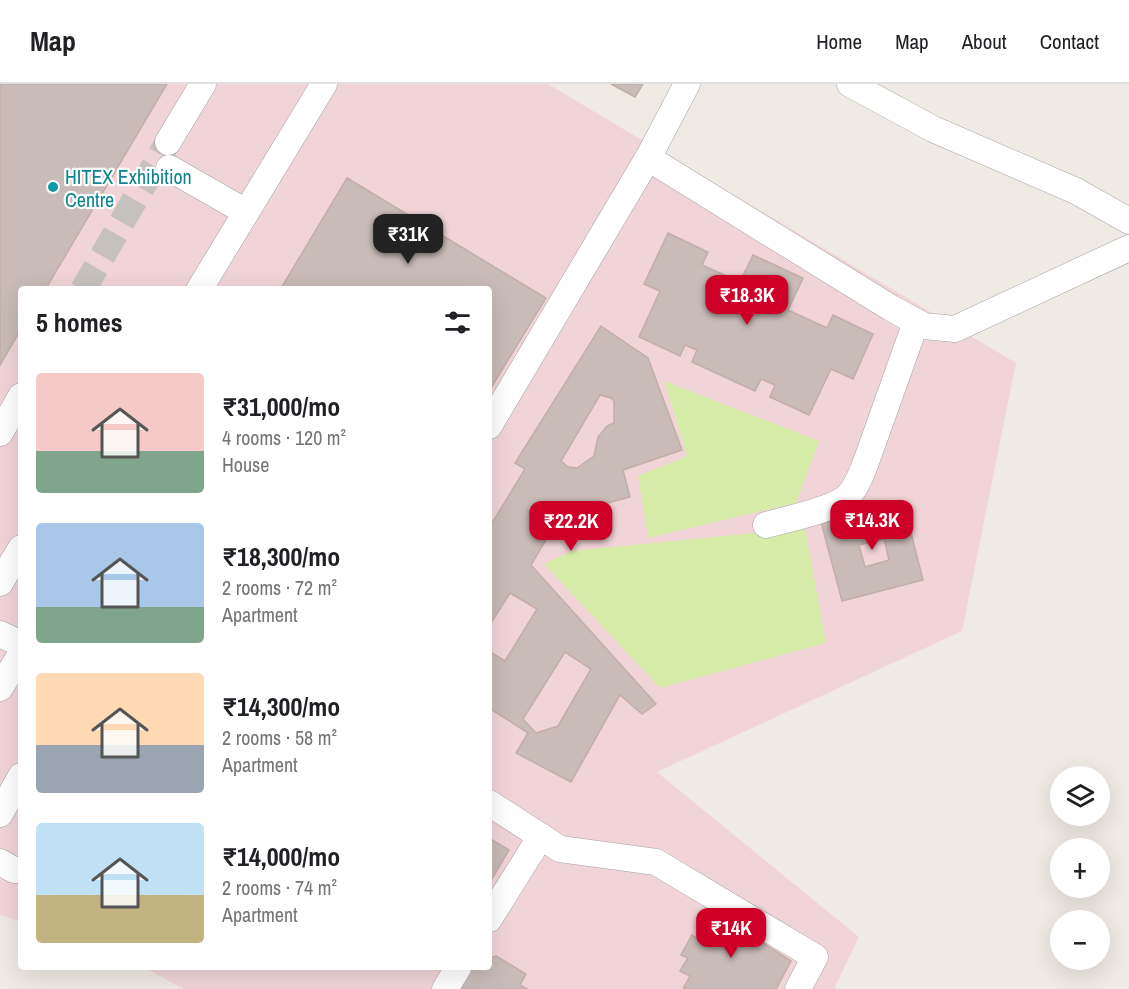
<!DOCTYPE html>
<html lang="en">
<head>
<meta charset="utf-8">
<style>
  :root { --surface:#fff; --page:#f6f6f6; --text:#202124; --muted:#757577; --line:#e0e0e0; --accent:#ce0027 }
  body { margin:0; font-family:"Archivo Narrow",sans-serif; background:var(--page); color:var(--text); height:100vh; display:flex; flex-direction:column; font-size:22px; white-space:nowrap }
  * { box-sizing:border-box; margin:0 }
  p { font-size:20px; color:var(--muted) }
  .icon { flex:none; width:33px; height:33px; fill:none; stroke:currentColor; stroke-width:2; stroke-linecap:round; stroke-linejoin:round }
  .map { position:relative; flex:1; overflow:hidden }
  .sheet { position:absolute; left:18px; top:202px; width:474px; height:684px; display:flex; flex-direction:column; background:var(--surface); border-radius:6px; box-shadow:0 6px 24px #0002 }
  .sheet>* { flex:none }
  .tools { position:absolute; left:1050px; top:682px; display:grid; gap:12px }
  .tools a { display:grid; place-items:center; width:60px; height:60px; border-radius:50%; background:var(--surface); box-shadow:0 6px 24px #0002; font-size:30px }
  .price { position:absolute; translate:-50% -51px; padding:0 14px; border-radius:12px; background:var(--accent); color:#fff; font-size:20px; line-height:39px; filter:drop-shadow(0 2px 3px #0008) }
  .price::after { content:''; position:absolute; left:50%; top:36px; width:18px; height:14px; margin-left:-9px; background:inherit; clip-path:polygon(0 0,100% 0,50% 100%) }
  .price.on { background:#222; color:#fff }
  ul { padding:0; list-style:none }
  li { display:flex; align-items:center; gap:18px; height:150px; padding:0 18px }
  li span { display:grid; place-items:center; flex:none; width:168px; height:120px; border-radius:6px; color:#555 }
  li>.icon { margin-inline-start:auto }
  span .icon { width:72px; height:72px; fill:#fffc; stroke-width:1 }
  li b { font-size:26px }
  h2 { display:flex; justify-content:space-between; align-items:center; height:72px; padding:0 18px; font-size:26px }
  header { display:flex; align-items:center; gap:36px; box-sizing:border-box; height:84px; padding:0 30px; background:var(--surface); border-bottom:2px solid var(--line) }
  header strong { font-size:28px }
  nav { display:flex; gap:33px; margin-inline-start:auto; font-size:21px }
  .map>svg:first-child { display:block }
  .commercial { fill:#f1d4d8 }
  .grass { fill:#d7eca9 }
  .building { fill:#c8bbb8; stroke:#c2aea7; stroke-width:1.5; fill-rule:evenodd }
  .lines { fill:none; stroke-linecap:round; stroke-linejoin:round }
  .minor-tunnel { stroke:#c6c1bd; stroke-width:26; stroke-dasharray:26 13; stroke-linecap:butt }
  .minor-casing { stroke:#a3a3a3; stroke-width:27 }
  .minor { stroke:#fff; stroke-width:26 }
  .culture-dot { fill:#0f9aa8; stroke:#fff; stroke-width:2 }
  .labels { text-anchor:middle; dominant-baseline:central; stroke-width:4.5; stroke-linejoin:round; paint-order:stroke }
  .culture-label { font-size:20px; fill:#0d838f; stroke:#fff; text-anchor:start }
</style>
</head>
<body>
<header>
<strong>Map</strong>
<nav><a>Home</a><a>Map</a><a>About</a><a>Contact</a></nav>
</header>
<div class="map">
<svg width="1129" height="905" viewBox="0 0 1129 905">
  <rect width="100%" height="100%" fill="#f0eae5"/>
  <polygon class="commercial" points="0,0 548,0 1016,279 962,547 657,688 859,853 834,905 184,905 145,884 489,884 489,206 21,206 21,838 0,831"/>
  <g class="grass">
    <polygon points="664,297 819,357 796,419 648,454 638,392 687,372"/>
    <polygon points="805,444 826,559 660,604 544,480 572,467"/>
  </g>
  <g class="building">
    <polygon points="0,0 133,0 110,36 119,42 25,206 0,191"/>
    <polygon points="0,0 167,0 45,206 21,206 21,245 0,281"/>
    <polygon points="611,0 643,0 635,13"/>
    <polygon points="347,94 546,214 489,307 489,206 280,206"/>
    <polygon points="668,149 708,168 702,181 740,198 753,171 803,194 788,226 827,244 833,231 873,250 853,295 831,285 809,331 770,313 775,301 761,295 755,307 692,278 697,266 685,261 680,272 639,253 660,207 644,200"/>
    <path d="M601,242L648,274L682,366L623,386L630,413L560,432L531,481L656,620L642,630L620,611L571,698L516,669L528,649L489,624V567L505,577L537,525L510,509L489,542V444L525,385L515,379ZM600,311L611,314L614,317V339L607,342L598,353L594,372L577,384L568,383L561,377ZM565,568L591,585L558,642L536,649L523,635Z"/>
    <path d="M903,417L923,496L842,517L821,438ZM884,455L889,476L865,483L859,461Z"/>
    <polygon points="489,754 509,766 489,800"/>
    <polygon points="713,827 791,877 776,905 683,905 690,892 680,887 688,874 681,871 692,851 698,855"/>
    <polygon points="496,872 526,890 520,901 527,905 459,905 472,884 489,884 489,874"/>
  </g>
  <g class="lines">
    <polyline class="minor-tunnel" points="83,206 168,58"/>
    <defs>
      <g id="minor">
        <polyline points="850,0 933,45 1076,107 1129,137"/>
        <polyline points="168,58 203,0"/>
        <polyline points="648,74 891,224 924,242 955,245 1129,164"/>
        <polyline points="169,84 246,128"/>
        <polyline points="199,206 324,0"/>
        <polyline points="489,342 648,74 687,0"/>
        <polyline points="0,349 21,312"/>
        <path d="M766,441C787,435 834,426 848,412C857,403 861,390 866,378L916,238"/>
        <polyline points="0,499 21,464"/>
        <polyline points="0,550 21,560"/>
        <polyline points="0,604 21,570"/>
        <polyline points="489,719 560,765 656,778 815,873 798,905"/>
        <polyline points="0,730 21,692"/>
        <polyline points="0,778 14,786 21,786"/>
        <polyline points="489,835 541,752"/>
        <polyline points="445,905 458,884"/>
      </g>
    </defs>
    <use href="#minor" class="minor-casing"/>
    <use href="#minor" class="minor"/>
  </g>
  <circle class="culture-dot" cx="53" cy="103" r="6"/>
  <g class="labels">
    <g class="culture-label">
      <text x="65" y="92">HITEX Exhibition<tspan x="65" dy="23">Centre</tspan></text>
    </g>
  </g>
</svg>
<div class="tools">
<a><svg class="icon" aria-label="layers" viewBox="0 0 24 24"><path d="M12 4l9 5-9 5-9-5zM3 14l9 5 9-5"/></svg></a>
<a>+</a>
<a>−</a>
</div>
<b class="price on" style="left:408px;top:181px">₹31K</b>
<b class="price" style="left:747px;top:242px">₹18.3K</b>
<b class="price" style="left:872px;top:467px">₹14.3K</b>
<b class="price" style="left:571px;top:468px">₹22.2K</b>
<b class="price" style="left:731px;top:875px">₹14K</b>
<section class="sheet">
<h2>5 homes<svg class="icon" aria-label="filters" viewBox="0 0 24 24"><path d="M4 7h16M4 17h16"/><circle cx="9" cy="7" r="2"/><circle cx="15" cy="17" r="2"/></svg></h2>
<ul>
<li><span style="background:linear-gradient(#f6c9c9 65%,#7fa58c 0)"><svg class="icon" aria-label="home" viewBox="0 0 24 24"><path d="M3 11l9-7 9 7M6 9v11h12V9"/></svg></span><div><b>₹31,000/mo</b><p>4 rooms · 120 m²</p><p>House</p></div></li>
<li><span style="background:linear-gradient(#a9c7e8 70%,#7fa58c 0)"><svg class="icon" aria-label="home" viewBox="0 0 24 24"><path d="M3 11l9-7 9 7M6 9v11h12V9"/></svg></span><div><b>₹18,300/mo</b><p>2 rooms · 72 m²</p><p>Apartment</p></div></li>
<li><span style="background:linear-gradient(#ffd9b3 60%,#9aa5b1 0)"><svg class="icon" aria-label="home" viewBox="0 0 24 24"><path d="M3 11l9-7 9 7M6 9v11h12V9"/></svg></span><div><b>₹14,300/mo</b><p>2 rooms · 58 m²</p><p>Apartment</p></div></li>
<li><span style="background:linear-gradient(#bfe0f5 60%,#c2b280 0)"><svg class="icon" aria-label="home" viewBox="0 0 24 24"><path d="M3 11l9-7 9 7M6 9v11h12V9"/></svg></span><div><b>₹14,000/mo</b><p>2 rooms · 74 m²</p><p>Apartment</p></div></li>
</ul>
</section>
</div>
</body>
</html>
